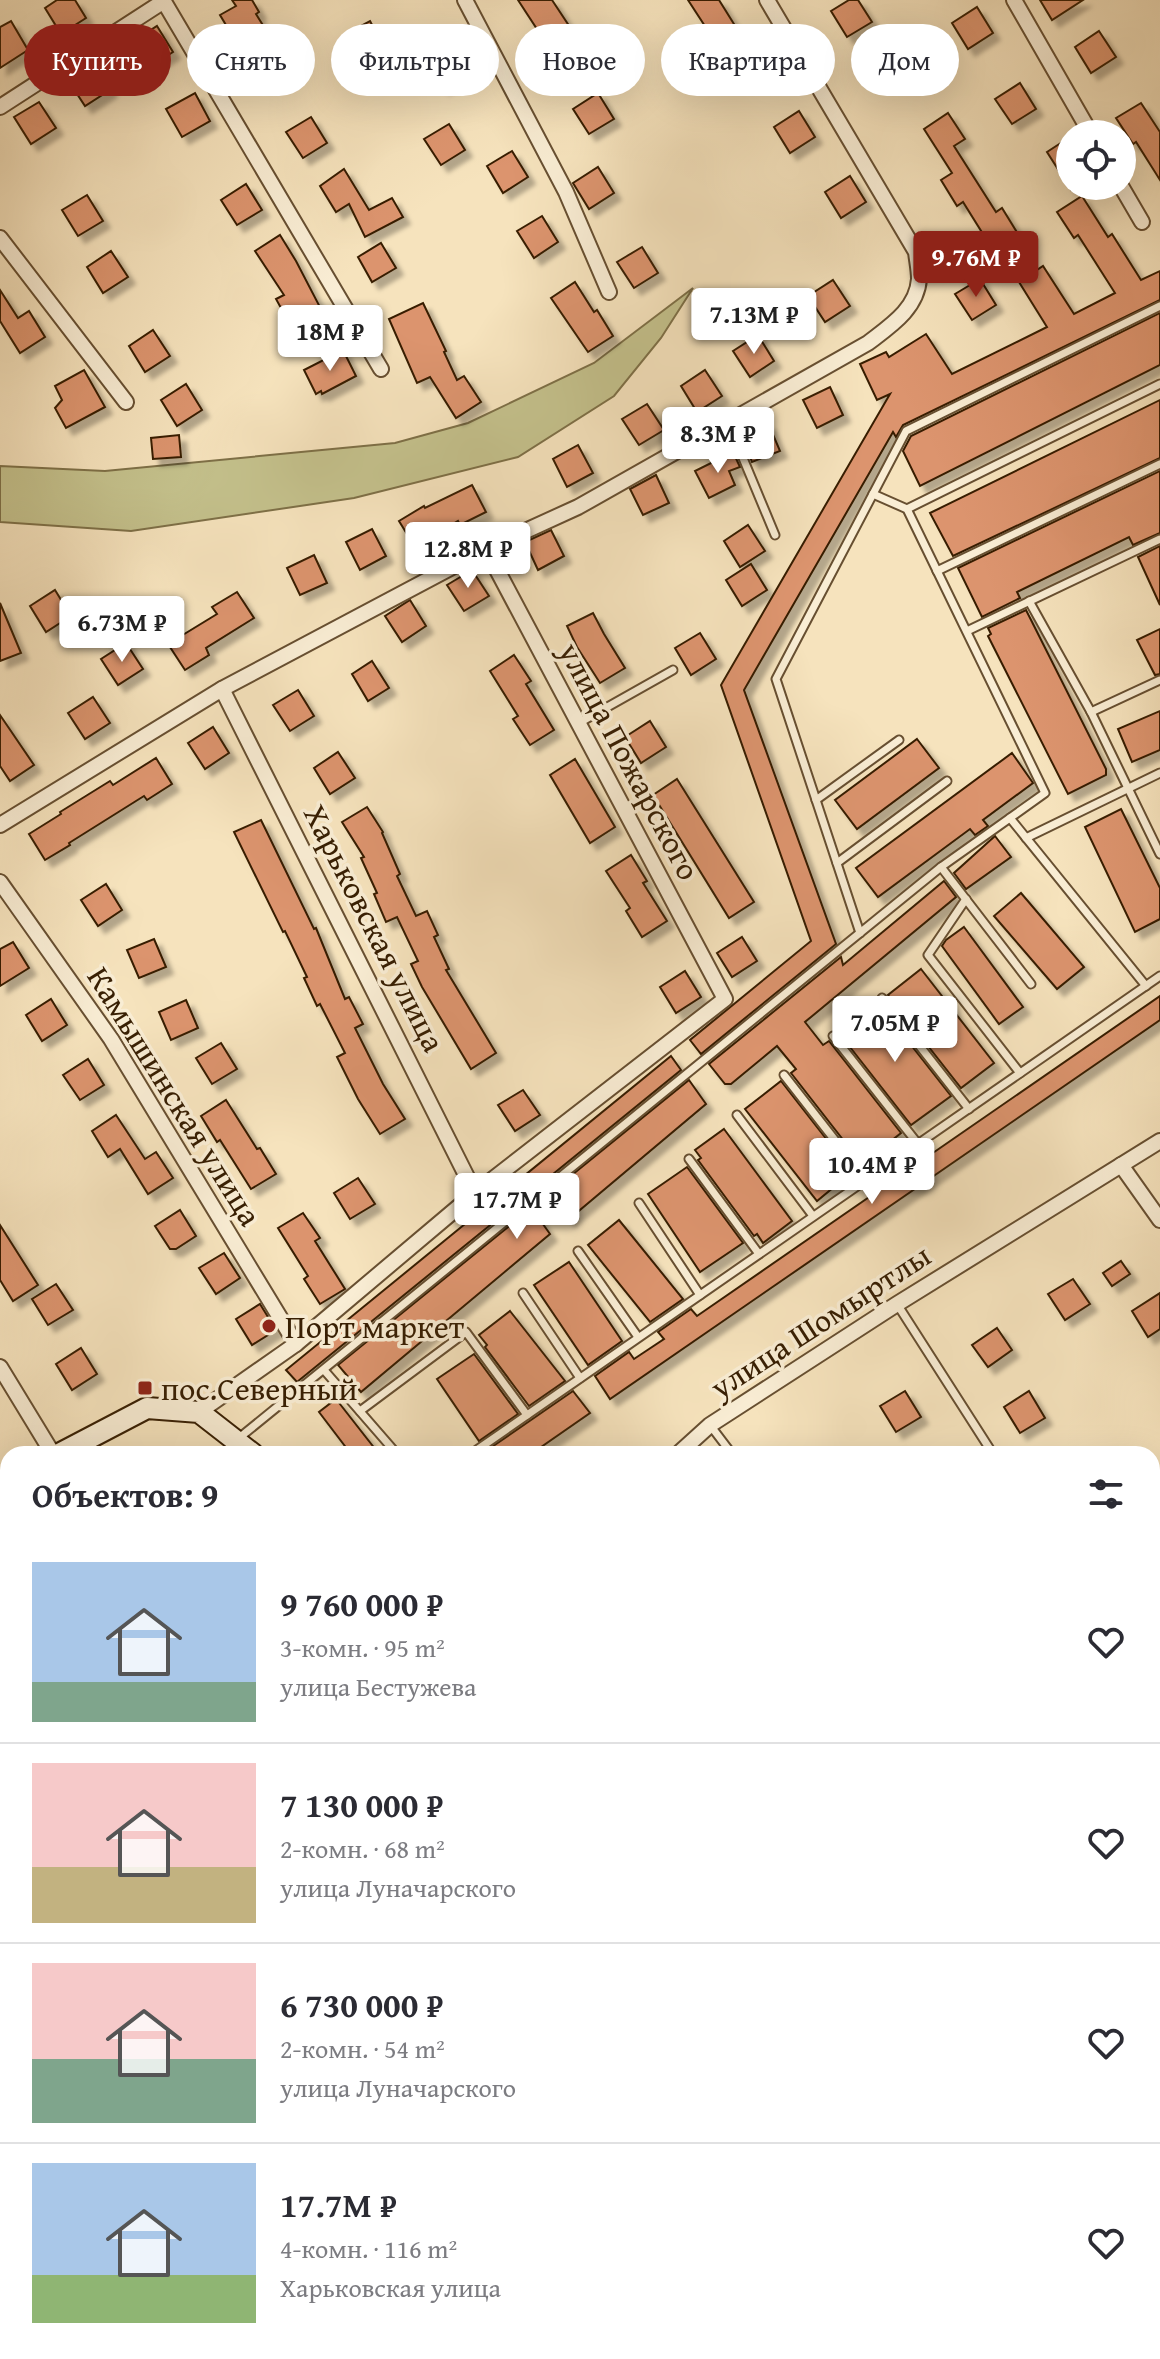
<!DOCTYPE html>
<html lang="ru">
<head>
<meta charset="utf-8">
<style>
  :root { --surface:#fff; --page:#f7f7f7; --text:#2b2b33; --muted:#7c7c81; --line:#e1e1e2; --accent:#8f2418 }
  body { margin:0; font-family:"Gentium Book Plus",serif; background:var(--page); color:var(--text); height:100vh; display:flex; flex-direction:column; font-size:30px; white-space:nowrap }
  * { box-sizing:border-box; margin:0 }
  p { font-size:26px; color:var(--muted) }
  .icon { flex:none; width:44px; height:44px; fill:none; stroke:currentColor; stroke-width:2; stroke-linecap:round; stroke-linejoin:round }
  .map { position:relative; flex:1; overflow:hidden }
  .panel { position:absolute; left:0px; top:1446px; width:1160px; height:914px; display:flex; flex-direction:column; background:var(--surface); border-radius:24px 24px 0 0; box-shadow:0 8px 32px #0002 }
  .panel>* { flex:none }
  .guide { position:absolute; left:24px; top:24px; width:1112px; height:72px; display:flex; gap:16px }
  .tools { position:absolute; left:1056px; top:120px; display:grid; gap:16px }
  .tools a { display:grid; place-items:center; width:80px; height:80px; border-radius:50%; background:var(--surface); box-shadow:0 8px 32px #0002; font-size:40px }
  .price { position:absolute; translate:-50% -68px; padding:0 18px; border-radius:8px; background:#fff; color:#222; font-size:26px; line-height:52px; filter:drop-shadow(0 2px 4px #0008) }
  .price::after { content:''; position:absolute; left:50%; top:48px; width:24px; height:18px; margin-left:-12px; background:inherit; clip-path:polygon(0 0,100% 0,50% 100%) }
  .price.active { background:var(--accent); color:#fff }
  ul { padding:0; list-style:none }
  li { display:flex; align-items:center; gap:24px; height:200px; padding:0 32px }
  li+li { border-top:2px solid var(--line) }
  li span { display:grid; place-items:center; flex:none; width:224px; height:160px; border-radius:0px; color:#555 }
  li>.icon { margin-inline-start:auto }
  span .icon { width:96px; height:96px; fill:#fffc; stroke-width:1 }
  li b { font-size:34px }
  h2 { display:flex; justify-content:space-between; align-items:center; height:96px; padding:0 32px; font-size:34px }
  .chip { padding:0 28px; border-radius:36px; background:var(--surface); box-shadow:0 8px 32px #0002; font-size:28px; line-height:72px }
  .chip.active { background:var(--accent); color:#fff }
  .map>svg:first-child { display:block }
  .green { fill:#c4c18c; stroke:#7e7047; stroke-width:2 }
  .building { fill:#dc946e; stroke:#371e02; stroke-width:2; filter:url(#shadow) }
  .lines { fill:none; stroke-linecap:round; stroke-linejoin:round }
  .lane-casing { stroke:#674f31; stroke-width:11 }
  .street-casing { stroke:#674f31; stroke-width:18 }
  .secondary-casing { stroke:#371e02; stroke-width:24 }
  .lane { stroke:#f9edd4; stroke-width:7 }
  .street { stroke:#f9edd4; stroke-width:14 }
  .secondary { stroke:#f9edd4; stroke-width:20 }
  .poi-dot { fill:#8f2418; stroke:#f9edd4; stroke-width:3 }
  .labels { text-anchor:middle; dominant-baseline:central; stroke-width:7; stroke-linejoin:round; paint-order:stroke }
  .street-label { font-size:32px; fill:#371e02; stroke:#f9edd4 }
  .poi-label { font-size:32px; fill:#371e02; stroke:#f9edd4; text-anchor:start }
</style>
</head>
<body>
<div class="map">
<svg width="1160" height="2359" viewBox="0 0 1160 2359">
  <defs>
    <filter id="shadow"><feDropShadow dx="7" dy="7" stdDeviation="2" flood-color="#0004"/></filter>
  </defs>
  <rect width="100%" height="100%" fill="#f6e3bd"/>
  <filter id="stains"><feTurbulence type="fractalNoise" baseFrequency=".0025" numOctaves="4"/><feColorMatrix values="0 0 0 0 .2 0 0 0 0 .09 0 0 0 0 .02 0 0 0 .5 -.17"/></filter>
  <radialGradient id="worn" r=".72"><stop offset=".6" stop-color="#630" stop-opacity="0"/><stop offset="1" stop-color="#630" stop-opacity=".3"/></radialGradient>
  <polygon class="green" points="693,288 661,338 614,396 518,457 354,498 131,531 0,522 0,466 105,471 395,443 468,423 594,363"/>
  <g class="building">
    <polygon points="57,0 75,0 86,18 61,34 45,8"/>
    <polygon points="232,0 252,0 259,12 256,14 269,35 266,37 287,70 262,85 220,15 236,6"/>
    <polygon points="518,0 552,0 589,56 565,72"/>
    <polygon points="688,0 719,0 752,53 727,68 711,42 714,40"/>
    <polygon points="849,0 858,0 872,22 847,37 831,11"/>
    <polygon points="1040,0 1083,0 1052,20"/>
    <polygon points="977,7 993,33 968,49 952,23"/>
    <polygon points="11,21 28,50 0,68 0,27"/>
    <polygon points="370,21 381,42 355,55 344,35"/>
    <polygon points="157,26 173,52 148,68 132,42"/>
    <polygon points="1099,31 1116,57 1091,73 1075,47"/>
    <polygon points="895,42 911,68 886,84 870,58"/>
    <polygon points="451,45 468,71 443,87 426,61"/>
    <polygon points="93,64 110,90 85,106 68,80"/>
    <polygon points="1020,83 1036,109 1012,124 995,99"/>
    <polygon points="195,93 210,121 182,137 166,109"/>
    <polygon points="598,93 614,119 589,134 573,109"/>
    <polygon points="39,102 56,128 31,144 14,117"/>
    <polygon points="1141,103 1160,132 1160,180 1136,142 1133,144 1116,118"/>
    <polygon points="799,111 815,137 790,153 774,127"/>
    <polygon points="948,113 965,139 954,146 996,212 1002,208 1018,234 993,250 963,202 957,206 941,180 952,173 924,129"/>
    <polygon points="311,117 327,143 303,158 286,132"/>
    <polygon points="449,124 465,150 441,165 424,139"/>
    <polygon points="1070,137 1070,188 1047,152"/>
    <polygon points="512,151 528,177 503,193 487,166"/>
    <polygon points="598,167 614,193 589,209 573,183"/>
    <polygon points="344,169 369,210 392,198 403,217 365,237 349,204 336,212 320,186"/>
    <polygon points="850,176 866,202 841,218 825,192"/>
    <polygon points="246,184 262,210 237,225 221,200"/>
    <polygon points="87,195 103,221 78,236 62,210"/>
    <polygon points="1082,196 1108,237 1112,234 1141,280 1160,271 1160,300 903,425 896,437 893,432 744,690 836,944 701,1054 690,1040 811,941 721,685 890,394 877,400 860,364 886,352 889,357 926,334 952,374 1047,327 1019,282 1043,266 1074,314 1115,293 1078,235 1074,238 1057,212"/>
    <polygon points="542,216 558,242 534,258 517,231"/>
    <polygon points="280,235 296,261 322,311 292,328 276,299 284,295 255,251"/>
    <polygon points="381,243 396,268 372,282 358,257"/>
    <polygon points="642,247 658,273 634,288 617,262"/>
    <polygon points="111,251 128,277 103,293 87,267"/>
    <polygon points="980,279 996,305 972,320 955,294"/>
    <polygon points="833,280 850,306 825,322 808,296"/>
    <polygon points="575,282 594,312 597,310 613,336 588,352 551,298"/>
    <polygon points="0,290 18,318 29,311 45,337 20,353 0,321"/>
    <polygon points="423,303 446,351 444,352 457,380 464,376 481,402 456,418 430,377 417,383 389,319"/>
    <polygon points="1160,313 1160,365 920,486 903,451 911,436"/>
    <polygon points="153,330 170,356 145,372 129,346"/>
    <polygon points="758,335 774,361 750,377 733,351"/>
    <polygon points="343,350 356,376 322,394 321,391 316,394 304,370"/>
    <polygon points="84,370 105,407 66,428 55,408 62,400 55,386"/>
    <polygon points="705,370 722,396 697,412 681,386"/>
    <polygon points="186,384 202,410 177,426 161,400"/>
    <polygon points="830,387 843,415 817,428 803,400"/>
    <polygon points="1160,400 1160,458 953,556 930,513"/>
    <polygon points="647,404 664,430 639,445 622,419"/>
    <polygon points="768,423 780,451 752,462 741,433"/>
    <polygon points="179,435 181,457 153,459 151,438"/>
    <polygon points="578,445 593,473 567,487 553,459"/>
    <polygon points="733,452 740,467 729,471 735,485 709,498 695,471"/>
    <polygon points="1160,471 1160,533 1133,545 1129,537 1017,592 1020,598 982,617 958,568"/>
    <polygon points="656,475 669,503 643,515 630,489"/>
    <polygon points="472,485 486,512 460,525 458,521 415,547 399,521 424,506 425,508"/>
    <polygon points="748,525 765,551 740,567 724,541"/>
    <polygon points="372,529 386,556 360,570 346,542"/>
    <polygon points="551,530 564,556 538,570 525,542"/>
    <polygon points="1160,546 1160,605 1138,557"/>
    <polygon points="314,555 327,583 300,595 287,568"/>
    <polygon points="751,564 767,590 742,606 726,580"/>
    <polygon points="472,570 489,596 464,611 447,585"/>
    <polygon points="55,590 71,616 46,632 30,606"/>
    <polygon points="237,592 254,618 206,648 209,655 185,670 168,644 217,614 212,607"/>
    <polygon points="410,600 426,626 402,642 385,616"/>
    <polygon points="0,603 21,653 0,661"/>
    <polygon points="1026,610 1106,769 1106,775 1068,794 988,636 991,634 988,628"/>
    <polygon points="593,613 604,634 625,668 600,683 577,647 567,626"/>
    <polygon points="1160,629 1160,674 1155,675 1137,640"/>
    <polygon points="700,633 716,659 691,675 675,648"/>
    <polygon points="126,643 143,669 118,685 101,659"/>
    <polygon points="514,655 531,681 526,684 554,730 530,745 513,719 518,716 490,671"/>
    <polygon points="372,661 389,688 368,701 352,674"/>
    <polygon points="298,690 314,716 290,731 273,705"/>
    <polygon points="93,697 110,723 85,739 68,713"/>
    <polygon points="1160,711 1160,750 1132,762 1118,729"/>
    <polygon points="0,715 34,765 10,781 0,766"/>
    <polygon points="650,721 666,747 641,763 625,737"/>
    <polygon points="213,727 229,753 205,769 188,743"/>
    <polygon points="917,739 939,768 857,829 835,800"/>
    <polygon points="338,752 355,778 330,794 314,768"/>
    <polygon points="1012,753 1033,783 983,820 988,826 975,835 970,829 878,897 856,868"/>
    <polygon points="156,758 172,784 147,800 144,796 69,843 70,845 45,860 29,834 61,814 60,812 110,781 113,785"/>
    <polygon points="575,759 615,827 590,843 550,775"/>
    <polygon points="677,779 754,902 729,918 653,795"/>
    <polygon points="367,807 383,832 382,833 400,874 397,876 416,916 427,911 438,935 434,937 449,969 446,970 496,1053 471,1069 422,987 411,964 418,961 397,917 386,922 374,894 377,893 361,858 364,857 342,822"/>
    <polygon points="1121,809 1160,888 1160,919 1135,932 1085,827"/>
    <polygon points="261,820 314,929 316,928 345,999 349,997 363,1024 355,1028 383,1084 405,1119 380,1134 358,1099 337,1057 345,1053 320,1004 317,1006 304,978 307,977 285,931 283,932 234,832"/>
    <polygon points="995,836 1011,857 966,889 954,873"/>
    <polygon points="631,855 647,881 643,883 667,921 642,937 626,911 630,908 606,871"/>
    <polygon points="944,881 956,897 805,1022 823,1045 829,1041 901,1133 862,1164 791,1073 796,1069 777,1046 731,1084 725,1084 709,1064 841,957 843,965"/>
    <polygon points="106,884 122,910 98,926 81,900"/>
    <polygon points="1021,893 1084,967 1057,989 994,916"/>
    <polygon points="964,927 1023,1007 999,1024 942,946 946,940"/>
    <polygon points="742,937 757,961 732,977 717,953"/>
    <polygon points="154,939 166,967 139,978 127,950"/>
    <polygon points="13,942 29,968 0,986 0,949"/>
    <polygon points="921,969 994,1063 961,1088 888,995"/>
    <polygon points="685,971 701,997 676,1013 660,987"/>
    <polygon points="1160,996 1160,1020 610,1399 595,1376 629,1352 634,1359 664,1339 658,1332 691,1309 697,1316"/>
    <polygon points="51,999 67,1025 42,1041 26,1015"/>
    <polygon points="186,1000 198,1028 171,1040 159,1012"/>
    <polygon points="878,1003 951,1096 911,1125 839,1033"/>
    <polygon points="221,1043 237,1069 212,1084 196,1058"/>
    <polygon points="671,1056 681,1070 297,1382 286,1370"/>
    <polygon points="88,1059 104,1085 80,1100 63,1075"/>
    <polygon points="689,1080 706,1104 568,1220 550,1197 533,1210 550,1234 361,1392 338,1365"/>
    <polygon points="781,1081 852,1172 817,1201 745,1109"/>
    <polygon points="523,1090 540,1115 515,1131 498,1105"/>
    <polygon points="226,1100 257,1149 260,1148 276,1174 251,1189 220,1140 217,1142 201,1116"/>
    <polygon points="116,1115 145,1159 156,1152 173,1178 148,1194 120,1149 108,1157 92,1131"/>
    <polygon points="724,1129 792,1221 763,1243 757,1234 754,1236 698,1160 701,1158 695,1150"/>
    <polygon points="687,1167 743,1243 700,1272 648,1194"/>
    <polygon points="358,1178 375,1204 350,1219 334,1193"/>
    <polygon points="180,1210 196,1236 176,1249 170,1249 155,1226"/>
    <polygon points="303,1213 320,1238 315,1241 345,1289 320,1304 304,1279 308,1276 278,1228"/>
    <polygon points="619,1220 683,1299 650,1322 588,1245"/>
    <polygon points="0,1225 38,1285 13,1301 0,1280"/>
    <polygon points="224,1253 240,1278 216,1294 199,1268"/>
    <polygon points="1121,1261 1130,1274 1112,1286 1103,1273"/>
    <polygon points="569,1262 622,1341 588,1365 534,1285"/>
    <polygon points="1073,1279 1090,1304 1065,1320 1048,1294"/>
    <polygon points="56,1284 73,1310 48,1325 32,1299"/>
    <polygon points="1160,1293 1160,1329 1148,1337 1132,1311"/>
    <polygon points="260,1304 276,1330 252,1345 236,1319"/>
    <polygon points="510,1311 565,1381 529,1406 485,1347 487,1345 479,1335"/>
    <polygon points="997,1328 1012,1350 988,1367 972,1345"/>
    <polygon points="81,1348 97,1374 72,1390 56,1364"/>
    <polygon points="474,1354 518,1414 479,1441 437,1379"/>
    <polygon points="573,1391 590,1413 531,1454 488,1454 486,1451"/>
    <polygon points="905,1391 921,1417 896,1432 880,1406"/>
    <polygon points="1029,1391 1045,1418 1020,1433 1004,1407"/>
    <polygon points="336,1399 379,1454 351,1454 319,1412"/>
  </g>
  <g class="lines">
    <defs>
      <g id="lane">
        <polyline points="728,422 775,535"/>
        <polyline points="907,509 1160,384"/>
        <polyline points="937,571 1160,464"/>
        <polyline points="1029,601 1091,712 1160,854"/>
        <polyline points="967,631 1160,539"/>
        <polyline points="1091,712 1160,680"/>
        <polyline points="579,723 673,670"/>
        <polyline points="816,800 899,740"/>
        <polyline points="1010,818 1146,986"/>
        <polyline points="1026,838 1160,773"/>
        <polyline points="837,863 947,781"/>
        <polyline points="941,867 1031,984"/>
        <polyline points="966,899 928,955 1020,1073"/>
        <polyline points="860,933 776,679 906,431 1160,306"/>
        <polyline points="882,998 969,1109"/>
        <polyline points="833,1036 918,1144"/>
        <polyline points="784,1075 866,1180"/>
        <polyline points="737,1115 813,1216"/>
        <polyline points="689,1159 759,1254"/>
        <polyline points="639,1203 700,1295"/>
        <polyline points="578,1251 638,1337"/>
        <polyline points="523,1293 580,1378"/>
        <polyline points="897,1304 993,1454"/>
        <polyline points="324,1370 397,1454"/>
        <polyline points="360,1411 466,1332 527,1415"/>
        <polyline points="710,1425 732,1454"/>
        <polyline points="239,1438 941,867 1045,793 907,509 873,494"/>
        <polyline points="471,1454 1160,976"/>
        <polyline points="1152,2268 1160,2263"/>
      </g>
      <g id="street">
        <polyline points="163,0 381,369"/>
        <polyline points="465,0 566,192 609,292"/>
        <polyline points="1014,0 1091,134"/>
        <polyline points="0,107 164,1"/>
        <polyline points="1121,186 1142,222"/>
        <polyline points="0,238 126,402"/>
        <polyline points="222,689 475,1193"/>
        <path d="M0,825L222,689L486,549L578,507L868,343C890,326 917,309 919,279C919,270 917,261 916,252L767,0"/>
        <polyline points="0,882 111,1039 296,1344"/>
        <polyline points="1121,1165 1160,1220"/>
        <polyline points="0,1367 53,1454"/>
        <polyline points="199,1412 296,1344 475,1193 725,999 486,549"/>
        <polyline points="678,1454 710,1425 897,1304 1160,1141"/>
        <polyline points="0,1764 8,1776"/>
        <polyline points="0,2006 8,2001"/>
        <polyline points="0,2122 8,2134"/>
        <polyline points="150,2352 154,2359"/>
        <polyline points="372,2352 376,2359"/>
        <polyline points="610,2352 615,2359"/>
        <polyline points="905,2352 909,2359"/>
      </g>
      <g id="secondary">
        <polyline points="59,1454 147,1408 199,1412 253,1454"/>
        <polyline points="0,1490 8,1485"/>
        <polyline points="1152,2288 1160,2295"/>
      </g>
    </defs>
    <use href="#lane" class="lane-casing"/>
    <use href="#street" class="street-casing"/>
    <use href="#secondary" class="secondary-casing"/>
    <use href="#lane" class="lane"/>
    <use href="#street" class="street"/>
    <use href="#secondary" class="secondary"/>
  </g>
  <g class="poi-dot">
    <circle cx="269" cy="1326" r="8"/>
    <rect x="137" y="1380" width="16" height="16" rx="4"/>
  </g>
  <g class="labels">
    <g class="street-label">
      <text transform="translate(630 761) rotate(62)">улица Пожарского</text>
      <text transform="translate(375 928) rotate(63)">Харьковская улица</text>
      <text transform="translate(175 1096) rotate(58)">Камышинская улица</text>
      <text transform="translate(820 1321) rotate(-33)">улица Шомыртлы</text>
    </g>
    <g class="poi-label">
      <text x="285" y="1326">Порт маркет</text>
      <text x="161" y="1388">пос.Северный</text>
    </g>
  </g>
  <rect width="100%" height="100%" filter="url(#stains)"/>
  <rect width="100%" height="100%" fill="url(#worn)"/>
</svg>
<div class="tools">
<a><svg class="icon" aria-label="locate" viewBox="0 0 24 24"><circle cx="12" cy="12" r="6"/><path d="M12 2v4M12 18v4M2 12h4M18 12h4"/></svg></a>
</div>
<b class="price active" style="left:976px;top:299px">9.76M ₽</b>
<b class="price" style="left:754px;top:356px">7.13M ₽</b>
<b class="price" style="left:330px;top:373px">18M ₽</b>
<b class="price" style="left:718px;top:475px">8.3M ₽</b>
<b class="price" style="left:468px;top:590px">12.8M ₽</b>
<b class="price" style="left:122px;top:664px">6.73M ₽</b>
<b class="price" style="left:895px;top:1064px">7.05M ₽</b>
<b class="price" style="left:872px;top:1206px">10.4M ₽</b>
<b class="price" style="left:517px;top:1241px">17.7M ₽</b>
<div class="guide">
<a class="chip active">Купить</a>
<a class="chip">Снять</a>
<a class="chip">Фильтры</a>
<a class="chip">Новое</a>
<a class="chip">Квартира</a>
<a class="chip">Дом</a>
</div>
<section class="panel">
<h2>Объектов: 9<svg class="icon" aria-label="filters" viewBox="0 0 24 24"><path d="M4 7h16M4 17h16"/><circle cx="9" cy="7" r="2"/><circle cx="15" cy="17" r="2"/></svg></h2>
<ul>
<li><span style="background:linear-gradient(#a9c7e8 75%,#7fa58c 0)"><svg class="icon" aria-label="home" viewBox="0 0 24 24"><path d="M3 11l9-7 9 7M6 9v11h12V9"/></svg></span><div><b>9 760 000 ₽</b><p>3-комн. · 95 m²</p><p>улица Бестужева</p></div><svg class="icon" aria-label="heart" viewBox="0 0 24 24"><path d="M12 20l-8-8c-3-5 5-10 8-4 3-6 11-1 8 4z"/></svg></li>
<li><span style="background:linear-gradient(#f6c9c9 65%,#c2b280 0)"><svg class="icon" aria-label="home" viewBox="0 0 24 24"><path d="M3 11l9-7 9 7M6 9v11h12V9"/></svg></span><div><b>7 130 000 ₽</b><p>2-комн. · 68 m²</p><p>улица Луначарского</p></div><svg class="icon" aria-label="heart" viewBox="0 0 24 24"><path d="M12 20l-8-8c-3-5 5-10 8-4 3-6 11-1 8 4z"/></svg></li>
<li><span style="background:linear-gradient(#f6c9c9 60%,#7fa58c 0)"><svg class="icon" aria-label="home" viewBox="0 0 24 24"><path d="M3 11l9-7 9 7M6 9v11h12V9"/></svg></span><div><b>6 730 000 ₽</b><p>2-комн. · 54 m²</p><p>улица Луначарского</p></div><svg class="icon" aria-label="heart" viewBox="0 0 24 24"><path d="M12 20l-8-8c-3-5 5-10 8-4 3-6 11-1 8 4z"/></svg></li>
<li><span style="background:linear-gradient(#a9c7e8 70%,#8fb573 0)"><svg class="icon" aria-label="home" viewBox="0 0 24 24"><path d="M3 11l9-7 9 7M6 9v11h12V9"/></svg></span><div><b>17.7M ₽</b><p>4-комн. · 116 m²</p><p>Харьковская улица</p></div><svg class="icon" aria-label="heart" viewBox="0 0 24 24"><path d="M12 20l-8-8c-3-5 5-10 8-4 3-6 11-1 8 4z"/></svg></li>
</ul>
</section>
</div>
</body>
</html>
